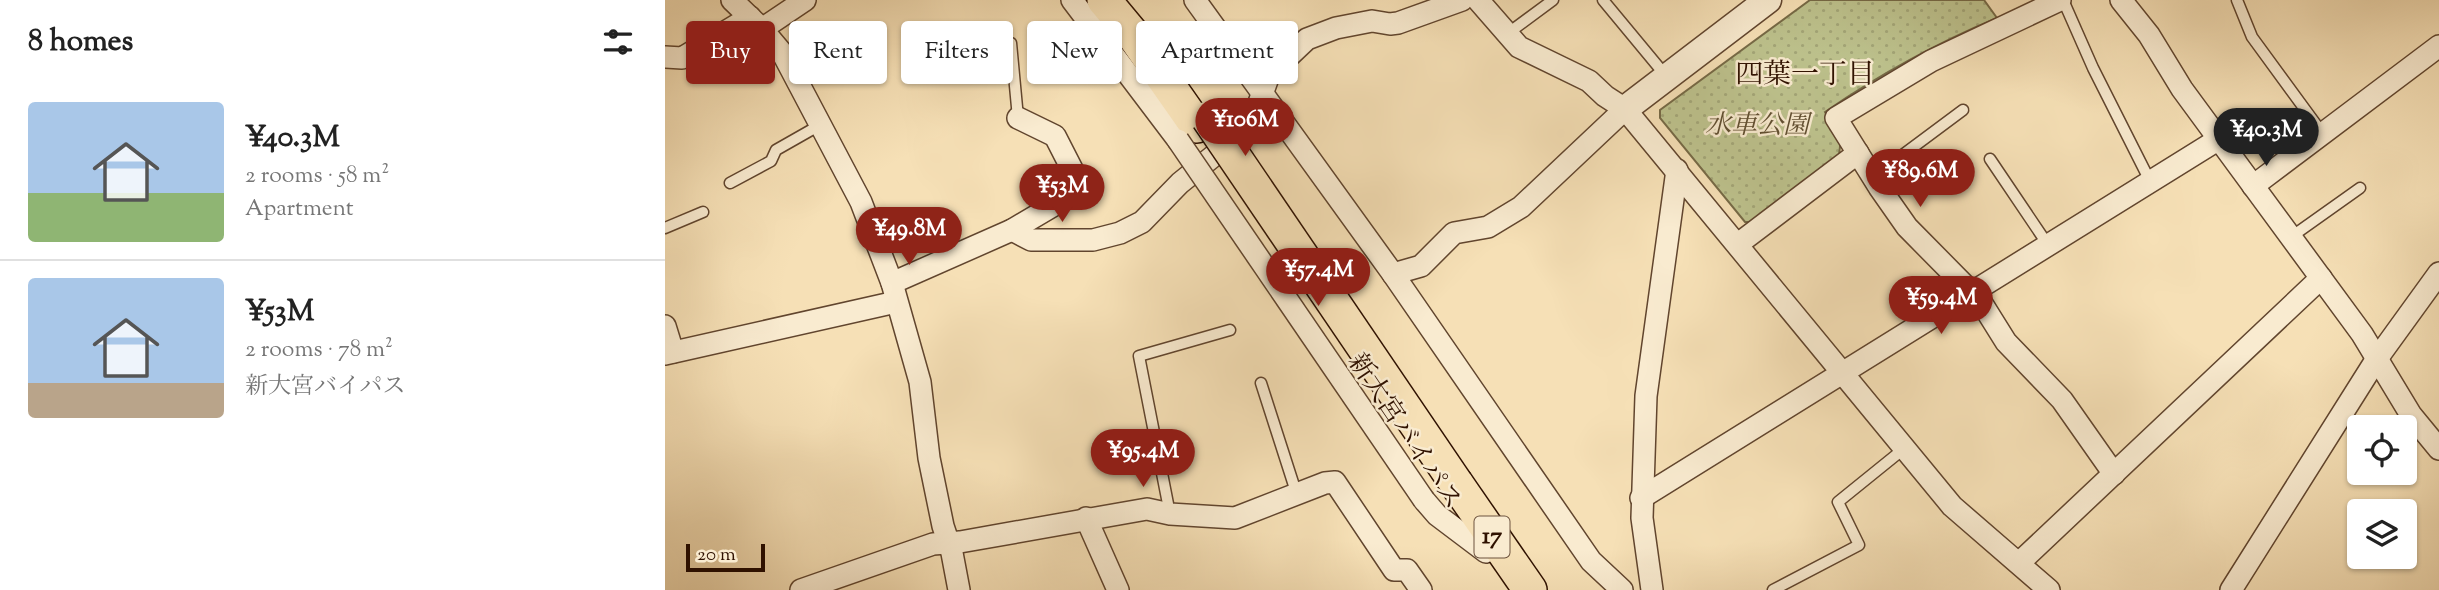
<!DOCTYPE html>
<html lang="en">
<head>
<meta charset="utf-8">
<style>
  :root { --surface:#fff; --page:#f2f2f2; --text:#222; --muted:#767676; --line:#e0e0e0; --accent:#8f2418 }
  body { margin:0; font-family:"Sorts Mill Goudy","Noto Serif JP",serif; background:var(--page); color:var(--text); height:100vh; display:flex; flex-direction:column; font-size:26px; white-space:nowrap }
  * { box-sizing:border-box; margin:0 }
  p { font-size:23px; color:var(--muted) }
  .icon { flex:none; width:38px; height:38px; fill:none; stroke:currentColor; stroke-width:2; stroke-linecap:round; stroke-linejoin:round }
  .map { position:relative; flex:1; overflow:hidden }
  .panel { display:flex; flex-direction:column; background:var(--surface); width:665px }
  .panel>* { flex:none }
  .top-card { position:absolute; left:21px; top:21px; width:665px; height:63px; display:flex; gap:14px }
  .tools { position:absolute; left:1682px; top:415px; display:grid; gap:14px }
  .tools a { display:grid; place-items:center; width:70px; height:70px; border-radius:7px; background:var(--surface); box-shadow:0 2px 5px #0004; font-size:35px }
  .scale { position:absolute; left:21px; bottom:18px; width:79px; box-sizing:border-box; padding-left:7px; border:4px solid #2f1100; border-top:0; font-size:19px; line-height:24px; white-space:nowrap; color:#2f1100; -webkit-text-stroke:5px #f9ebd0; paint-order:stroke }
  .price { position:absolute; translate:-50% -60px; padding:0 16px; border-radius:24px; background:var(--accent); color:#fff; font-size:23px; line-height:46px; filter:drop-shadow(0 2px 4px #0008) }
  .price::after { content:''; position:absolute; left:50%; top:42px; width:21px; height:16px; margin-left:-10px; background:inherit; clip-path:polygon(0 0,100% 0,50% 100%) }
  .price.active { background:#222; color:#fff }
  ul { padding:0; list-style:none }
  li { display:flex; align-items:center; gap:21px; height:175px; padding:0 28px }
  li+li { border-top:2px solid var(--line) }
  li span { display:grid; place-items:center; flex:none; width:196px; height:140px; border-radius:7px; color:#555 }
  li>.icon { margin-inline-start:auto }
  span .icon { width:84px; height:84px; fill:#fffc; stroke-width:1 }
  li b { font-size:30px }
  h2 { display:flex; justify-content:space-between; align-items:center; height:84px; padding:0 28px; font-size:30px }
  .tag { padding:0 24px; border-radius:7px; background:var(--surface); box-shadow:0 2px 5px #0004; font-size:24px; line-height:63px }
  .tag.active { background:var(--accent); color:#fff }
  main { display:flex; flex:1; min-height:0 }
  .map>svg:first-child { display:block }
  .green { fill:url(#green-dots); stroke:#766a46; stroke-width:2 }
  .lines { fill:none; stroke-linecap:round; stroke-linejoin:round }
  .service-casing { stroke:#61452e; stroke-width:13 }
  .minor-casing { stroke:#61452e; stroke-width:24 }
  .tertiary-casing { stroke:#61452e; stroke-width:29 }
  .trunk-casing { stroke:#2f1100; stroke-width:36 }
  .service { stroke:#f9ebd0; stroke-width:10 }
  .minor { stroke:#f9ebd0; stroke-width:21 }
  .tertiary { stroke:#f9ebd0; stroke-width:26 }
  .trunk { stroke:#f6e0b6; stroke-width:33 }
  .minor-bridge-casing { stroke:#61452e; stroke-width:24; stroke-linecap:butt }
  .trunk-bridge-casing { stroke:#2f1100; stroke-width:36; stroke-linecap:butt }
  .minor-bridge { stroke:#f9ebd0; stroke-width:21 }
  .trunk-bridge { stroke:#f6e0b6; stroke-width:33 }
  .labels { text-anchor:middle; dominant-baseline:central; stroke-width:5; stroke-linejoin:round; paint-order:stroke }
  .shield { fill:#f9ebd0; stroke:#6c523e; stroke-width:2 }
  .shield-label { font-size:24px; font-weight:bold; fill:#2f1100 }
  .park-label { font-size:26px; font-style:italic; fill:#614f31; stroke:#f9ebd0 }
  .street-label { font-size:26px; fill:#2f1100; stroke:#f9ebd0 }
  .neighbourhood-label { font-size:28px; fill:#2f1100; stroke:#f9ebd0 }
</style>
</head>
<body>
<main>
<section class="panel">
<h2>8 homes<svg class="icon" aria-label="filters" viewBox="0 0 24 24"><path d="M4 7h16M4 17h16"/><circle cx="9" cy="7" r="2"/><circle cx="15" cy="17" r="2"/></svg></h2>
<ul>
<li><span style="background:linear-gradient(#a9c7e8 65%,#8fb573 0)"><svg class="icon" aria-label="home" viewBox="0 0 24 24"><path d="M3 11l9-7 9 7M6 9v11h12V9"/></svg></span><div><b>¥40.3M</b><p>2 rooms · 58 m²</p><p>Apartment</p></div></li>
<li><span style="background:linear-gradient(#a9c7e8 75%,#b9a48a 0)"><svg class="icon" aria-label="home" viewBox="0 0 24 24"><path d="M3 11l9-7 9 7M6 9v11h12V9"/></svg></span><div><b>¥53M</b><p>2 rooms · 78 m²</p><p>新大宮バイパス</p></div></li>
</ul>
</section>
<div class="map">
<svg width="1774" height="590" viewBox="0 0 1774 590">
  <defs>
    <pattern id="green-dots" width="8" height="8" patternUnits="userSpaceOnUse" patternTransform="scale(1.75)"><rect width="8" height="8" fill="#bdc28d"/><path d="M2 2h.1M6 6h.1" fill="none" stroke="#a3a678" stroke-width="1.8" stroke-linecap="round"/></pattern>
  </defs>
  <rect width="100%" height="100%" fill="#f6e0b6"/>
  <filter id="stains"><feTurbulence type="fractalNoise" baseFrequency=".00286" numOctaves="4"/><feColorMatrix values="0 0 0 0 .2 0 0 0 0 .09 0 0 0 0 .02 0 0 0 .5 -.17"/></filter>
  <radialGradient id="worn" r=".72"><stop offset=".6" stop-color="#630" stop-opacity="0"/><stop offset="1" stop-color="#630" stop-opacity=".3"/></radialGradient>
  <path class="green" d="M1145,0H1319L1332,18C1272,43 1214,75 1160,112L1176,138L1174,155L1088,222H1080L995,118V110Z"/>
  <g class="lines">
    <defs>
      <g id="service">
        <polyline points="938,0 1001,76"/>
        <polyline points="1398,0 1428,68 1485,181"/>
        <polyline points="1572,0 1587,37 1658,134"/>
        <polyline points="842,34 888,0"/>
        <polyline points="346,43 353,118"/>
        <polyline points="1325,159 1383,245"/>
        <polyline points="1208,177 1298,110"/>
        <polyline points="65,183 106,161 111,150 155,125"/>
        <polyline points="0,228 38,212"/>
        <polyline points="1626,237 1695,188"/>
        <polyline points="596,383 632,495"/>
        <polyline points="505,514 474,356 565,330"/>
        <polyline points="1108,590 1194,545 1173,502 1241,447"/>
      </g>
      <g id="minor">
        <polyline points="67,0 97,29 118,54 196,202 227,283 255,382 264,458 278,526 287,553 294,590"/>
        <polyline points="407,0 513,140"/>
        <polyline points="530,0 728,274 926,561 957,590"/>
        <polyline points="813,0 854,47 924,81 940,96 960,109 1287,506 1384,590"/>
        <polyline points="1395,0 1266,61 1171,118 1214,187 1242,227 1316,302 1341,342 1397,400 1449,474"/>
        <polyline points="1456,0 1484,35 1517,89 1697,334 1746,415 1774,449"/>
        <polyline points="97,29 140,0"/>
        <polyline points="0,57 17,58 85,17"/>
        <polyline points="1588,186 1774,46"/>
        <polyline points="347,230 366,240 428,240 455,233 477,222 515,183 572,137 591,111 604,75 642,39 671,28 707,21 725,24 733,23 797,0"/>
        <polyline points="1073,244 1193,153"/>
        <polyline points="728,274 756,266 789,233 823,227 856,207 960,109"/>
        <polyline points="227,283 347,230 413,191 413,181 390,136 353,118"/>
        <polyline points="0,326 8,352"/>
        <polyline points="0,354 231,302"/>
        <polyline points="976,498 1554,139"/>
        <polyline points="759,500 772,515 821,552"/>
        <polyline points="421,518 453,590"/>
        <polyline points="1354,563 1656,278"/>
        <polyline points="136,590 268,544 295,542 482,509 505,514 570,518 660,483 670,482 729,570 742,570 756,590"/>
        <polyline points="987,590 977,518 981,396 1012,170"/>
        <polyline points="1566,590 1711,360 1774,273"/>
      </g>
      <polyline id="tertiary" points="960,109 1103,0"/>
      <g id="trunk">
        <polyline points="439,0 469,36 532,126"/>
        <polyline points="791,483 865,590"/>
      </g>
    </defs>
    <use href="#service" class="service-casing"/>
    <use href="#minor" class="minor-casing"/>
    <use href="#tertiary" class="tertiary-casing"/>
    <use href="#trunk" class="trunk-casing"/>
    <use href="#service" class="service"/>
    <use href="#minor" class="minor"/>
    <use href="#tertiary" class="tertiary"/>
    <use href="#trunk" class="trunk"/>
    <defs>
      <polyline id="minor-bridge" points="513,140 759,500"/>
      <polyline id="trunk-bridge" points="543,118 791,483"/>
    </defs>
    <use href="#minor-bridge" class="minor-bridge-casing"/>
    <use href="#trunk-bridge" class="trunk-bridge-casing"/>
    <use href="#minor-bridge" class="minor-bridge"/>
    <use href="#trunk-bridge" class="trunk-bridge"/>
  </g>
  <g class="labels">
    <rect class="shield" x="809.5" y="516.5" width="35" height="41" rx="5"/>
    <g class="shield-label">
      <text x="827" y="537">17</text>
    </g>
    <g class="park-label">
      <text x="1092" y="126">水車公園</text>
    </g>
    <g class="street-label">
      <text transform="translate(739 432) rotate(56)">新大宮バイパス</text>
    </g>
    <g class="neighbourhood-label">
      <text x="1140" y="76">四葉一丁目</text>
    </g>
  </g>
  <rect width="100%" height="100%" filter="url(#stains)"/>
  <rect width="100%" height="100%" fill="url(#worn)"/>
</svg>
<div class="tools">
<a><svg class="icon" aria-label="locate" viewBox="0 0 24 24"><circle cx="12" cy="12" r="6"/><path d="M12 2v4M12 18v4M2 12h4M18 12h4"/></svg></a>
<a><svg class="icon" aria-label="layers" viewBox="0 0 24 24"><path d="M12 4l9 5-9 5-9-5zM3 14l9 5 9-5"/></svg></a>
</div>
<div class="scale">20 m</div>
<b class="price" style="left:580px;top:158px">¥106M</b>
<b class="price active" style="left:1601px;top:168px">¥40.3M</b>
<b class="price" style="left:1255px;top:209px">¥89.6M</b>
<b class="price" style="left:397px;top:224px">¥53M</b>
<b class="price" style="left:244px;top:267px">¥49.8M</b>
<b class="price" style="left:653px;top:308px">¥57.4M</b>
<b class="price" style="left:1276px;top:336px">¥59.4M</b>
<b class="price" style="left:478px;top:489px">¥95.4M</b>
<div class="top-card">
<a class="tag active">Buy</a>
<a class="tag">Rent</a>
<a class="tag">Filters</a>
<a class="tag">New</a>
<a class="tag">Apartment</a>
</div>
</div>
</main>
</body>
</html>
